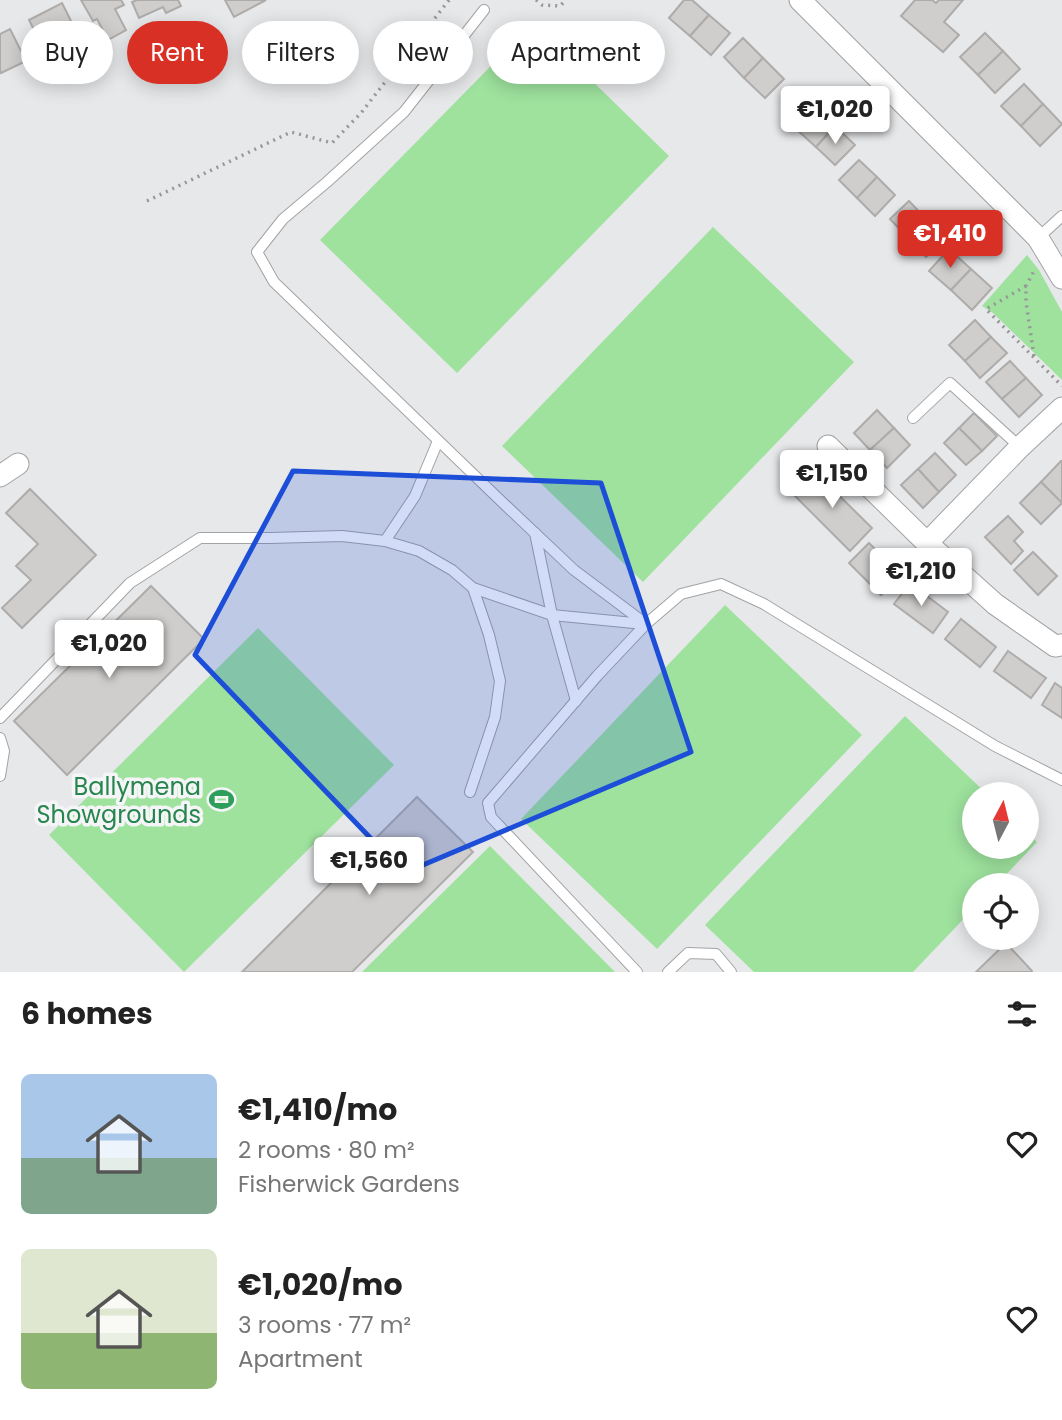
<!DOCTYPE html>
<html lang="en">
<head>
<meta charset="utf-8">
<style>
  :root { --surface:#fff; --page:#f2f2f2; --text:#222; --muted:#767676; --accent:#d93025 }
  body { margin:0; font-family:Poppins,sans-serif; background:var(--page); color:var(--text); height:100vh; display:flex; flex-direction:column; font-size:26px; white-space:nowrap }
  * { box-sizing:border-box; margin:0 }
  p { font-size:23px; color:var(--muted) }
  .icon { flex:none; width:38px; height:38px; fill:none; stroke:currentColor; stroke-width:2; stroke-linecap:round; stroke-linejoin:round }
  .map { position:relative; height:972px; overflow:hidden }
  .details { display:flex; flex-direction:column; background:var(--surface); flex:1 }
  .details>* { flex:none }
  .hud { position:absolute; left:21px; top:21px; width:700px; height:63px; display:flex; gap:14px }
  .needle { width:46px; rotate:7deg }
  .fabs { position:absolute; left:962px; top:782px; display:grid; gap:14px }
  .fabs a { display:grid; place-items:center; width:77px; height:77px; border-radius:50%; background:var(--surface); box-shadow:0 4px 18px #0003; font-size:35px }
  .price { position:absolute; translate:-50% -60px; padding:0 16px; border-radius:7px; background:#fff; color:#222; font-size:23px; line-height:46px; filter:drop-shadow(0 2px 4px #0008) }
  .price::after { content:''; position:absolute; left:50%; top:42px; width:21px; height:16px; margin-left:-10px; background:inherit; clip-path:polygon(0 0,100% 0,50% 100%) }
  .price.current { background:var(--accent); color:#fff }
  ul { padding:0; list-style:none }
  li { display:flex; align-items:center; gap:21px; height:175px; padding:0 21px }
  li span { display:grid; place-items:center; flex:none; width:196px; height:140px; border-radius:10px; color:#555 }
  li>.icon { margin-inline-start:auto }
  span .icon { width:84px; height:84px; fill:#fffc; stroke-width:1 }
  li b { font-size:30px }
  h2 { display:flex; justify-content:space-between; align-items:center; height:84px; padding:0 21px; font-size:30px }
  .pill { padding:0 24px; border-radius:32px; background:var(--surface); box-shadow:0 4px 18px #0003; font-size:24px; line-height:63px }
  .pill.current { background:var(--accent); color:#fff }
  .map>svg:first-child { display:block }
  .green { fill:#9ee29e }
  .building { fill:#d0cecc; stroke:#aeacaa; stroke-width:2 }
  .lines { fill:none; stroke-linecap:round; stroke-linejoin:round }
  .lane-casing { stroke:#a3a3a5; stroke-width:12 }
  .street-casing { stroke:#a3a3a5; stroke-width:23 }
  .path { stroke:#969798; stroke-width:3.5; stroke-dasharray:2 5; stroke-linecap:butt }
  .lane { stroke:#fff; stroke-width:10 }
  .street { stroke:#fff; stroke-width:21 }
  .marked { fill:#1d4ed8; fill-opacity:0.2; stroke:#1d4ed8; stroke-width:5; stroke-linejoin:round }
  .labels { text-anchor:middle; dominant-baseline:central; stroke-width:7; stroke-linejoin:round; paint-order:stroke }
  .leisure-label { font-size:24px; fill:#27864d; stroke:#f5f5f8; text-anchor:end }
</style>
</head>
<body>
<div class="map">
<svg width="1062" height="972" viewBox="0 0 1062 972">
  <rect width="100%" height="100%" fill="#e7e8ea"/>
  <g class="green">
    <polygon points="533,23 669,156 457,373 320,240"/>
    <polygon points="713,227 854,362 643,582 502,446"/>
    <polygon points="1027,255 1039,270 1062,312 1062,380 993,313 982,306"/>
    <polygon points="725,605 862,735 657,949 521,819"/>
    <polygon points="258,628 394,765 184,972 49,835"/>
    <polygon points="905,716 987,794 975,794 975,847 1027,847 1027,833 1037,842 996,885 975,886 975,907 913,972 754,972 705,925"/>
    <polygon points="490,846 615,972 362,972"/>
  </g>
  <g class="building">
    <polygon points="81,0 121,0 124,5 115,9 126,30 108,40 97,19 93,21"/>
    <polygon points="137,0 178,0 181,6 166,13 163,7 139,18 132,2"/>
    <polygon points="225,0 266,0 234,17"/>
    <polygon points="684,0 692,0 709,15 690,36 669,18"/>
    <polygon points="915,0 932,0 936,3 939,0 963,0 944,22 959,35 943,52 901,16"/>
    <polygon points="62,3 74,27 41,44 29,20"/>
    <polygon points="709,15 730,33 711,55 690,36"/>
    <polygon points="10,29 26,61 1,73 0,70 0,34"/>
    <polygon points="985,33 1003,51 978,75 960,57"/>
    <polygon points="743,38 763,58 744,78 724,57"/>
    <polygon points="1003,51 1020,69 995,93 978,75"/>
    <polygon points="763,58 784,79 765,98 744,78"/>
    <polygon points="1024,84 1043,104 1021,126 1001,106"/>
    <polygon points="1043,104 1062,124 1040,146 1021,126"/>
    <polygon points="816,108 835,126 816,147 796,129"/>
    <polygon points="835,126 855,145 835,165 816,147"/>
    <polygon points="859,160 877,177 857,198 839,180"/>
    <polygon points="877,177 895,195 875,216 857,198"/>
    <polygon points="909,201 927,220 908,238 890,219"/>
    <polygon points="927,220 946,239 926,257 908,238"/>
    <polygon points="949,249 971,269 951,290 929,271"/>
    <polygon points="971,269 992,288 972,310 951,290"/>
    <polygon points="975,320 991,337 965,361 949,345"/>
    <polygon points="991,337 1007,353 980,378 965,361"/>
    <polygon points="1010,361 1026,378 1002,399 986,382"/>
    <polygon points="1026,378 1042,395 1019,417 1002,399"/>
    <polygon points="877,410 894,428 870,450 854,433"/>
    <polygon points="974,413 997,436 982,451 959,428"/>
    <polygon points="894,428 910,445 887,468 870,450"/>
    <polygon points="959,428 982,451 966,465 944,443"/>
    <polygon points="935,453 956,475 939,492 918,469"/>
    <polygon points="1061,461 1062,461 1062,503 1041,482"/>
    <polygon points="918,469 939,492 923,508 901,485"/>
    <polygon points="813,470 872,528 850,551 791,492"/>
    <polygon points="1041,482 1062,503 1041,524 1020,503"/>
    <polygon points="30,489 96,555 22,628 2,608 31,580 16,566 38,544 6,513"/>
    <polygon points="1008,516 1023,532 1014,541 1023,551 1011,564 985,537"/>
    <polygon points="869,543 901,575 881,595 849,563"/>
    <polygon points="1033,552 1057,576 1038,595 1014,570"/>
    <polygon points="910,583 948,612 933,633 894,604"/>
    <polygon points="151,586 204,639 67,775 14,721"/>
    <polygon points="961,619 996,647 980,667 945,639"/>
    <polygon points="1008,651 1046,678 1031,698 994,671"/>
    <polygon points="1055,683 1062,688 1062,718 1042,705"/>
    <polygon points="417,797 473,852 352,972 242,972"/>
    <polygon points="1006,943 1032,971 1031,972 976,972"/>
  </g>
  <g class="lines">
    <defs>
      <g id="lane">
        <polyline points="484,10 404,112 327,182 283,219 257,252 274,282 501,501 574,570 646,624 681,594 721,584 764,604 995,746 1062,780"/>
        <polyline points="1038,238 1062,216"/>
        <polyline points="913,418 950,383 1020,447"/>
        <polyline points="535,533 552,615 576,701"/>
        <polyline points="385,541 415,496 438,441"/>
        <polyline points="473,588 552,615 644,624"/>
        <polyline points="0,718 130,583 200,538 270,538 342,536 385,541 419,551 452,570 473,588 489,635 500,681 495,717 470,792"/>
        <polyline points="0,738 4,751 0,776"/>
        <polyline points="637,972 491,817 488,803 597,676 646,624"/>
        <polyline points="668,972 688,953 716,954 731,972"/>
      </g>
      <g id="street">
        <polyline points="800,0 1038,238 1062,278"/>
        <polyline points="828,446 927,543 995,604 1055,646 1062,645"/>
        <polyline points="0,476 18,464"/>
        <polyline points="927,543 1020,447 1062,408"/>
      </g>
    </defs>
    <use href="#lane" class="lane-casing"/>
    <use href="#street" class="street-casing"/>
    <g class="path">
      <polyline points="536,0 542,5 560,6 566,0"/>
      <polyline points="147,201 291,132 332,143 361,113 449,0"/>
      <polyline points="1026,286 986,309 1062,386"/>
      <polyline points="1034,356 1026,302 1026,286 1035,269"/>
    </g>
    <use href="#lane" class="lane"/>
    <use href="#street" class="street"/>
  </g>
  <path class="marked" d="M293,471L601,483L691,752L404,873L195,655Z"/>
  <defs>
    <symbol id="stadium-bare" viewBox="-9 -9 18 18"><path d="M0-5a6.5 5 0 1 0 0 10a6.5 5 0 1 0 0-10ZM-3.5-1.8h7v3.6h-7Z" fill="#2e9e5b" stroke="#f5f5f8" stroke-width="2.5" paint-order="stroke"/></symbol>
  </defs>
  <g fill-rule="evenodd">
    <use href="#stadium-bare" x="204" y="782" width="35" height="35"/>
  </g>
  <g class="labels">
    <g class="leisure-label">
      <text x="201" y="786">Ballymena<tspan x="201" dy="28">Showgrounds</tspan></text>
    </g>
  </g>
</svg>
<div class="fabs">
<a><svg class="needle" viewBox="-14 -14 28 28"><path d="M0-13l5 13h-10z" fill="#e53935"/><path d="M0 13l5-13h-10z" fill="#767676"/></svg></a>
<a><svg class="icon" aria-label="locate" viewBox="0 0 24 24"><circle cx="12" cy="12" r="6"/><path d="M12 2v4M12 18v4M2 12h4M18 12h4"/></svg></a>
</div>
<b class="price" style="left:835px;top:146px">€1,020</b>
<b class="price current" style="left:950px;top:270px">€1,410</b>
<b class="price" style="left:832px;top:510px">€1,150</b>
<b class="price" style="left:921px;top:608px">€1,210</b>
<b class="price" style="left:109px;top:680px">€1,020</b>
<b class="price" style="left:369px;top:897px">€1,560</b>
<div class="hud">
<a class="pill">Buy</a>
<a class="pill current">Rent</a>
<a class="pill">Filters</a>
<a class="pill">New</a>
<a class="pill">Apartment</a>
</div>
</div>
<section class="details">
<h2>6 homes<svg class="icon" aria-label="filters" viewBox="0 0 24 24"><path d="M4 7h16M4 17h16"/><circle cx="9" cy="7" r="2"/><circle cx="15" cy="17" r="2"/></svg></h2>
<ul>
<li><span style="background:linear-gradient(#a9c7e8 60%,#7fa58c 0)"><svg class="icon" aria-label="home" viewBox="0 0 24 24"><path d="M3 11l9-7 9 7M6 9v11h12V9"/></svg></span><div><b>€1,410/mo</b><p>2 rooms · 80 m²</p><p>Fisherwick Gardens</p></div><svg class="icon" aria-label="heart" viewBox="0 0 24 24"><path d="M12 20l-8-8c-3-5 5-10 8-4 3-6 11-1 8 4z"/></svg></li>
<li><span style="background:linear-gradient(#dfe7d0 60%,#8fb573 0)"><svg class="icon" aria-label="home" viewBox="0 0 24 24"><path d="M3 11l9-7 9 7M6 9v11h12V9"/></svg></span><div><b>€1,020/mo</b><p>3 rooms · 77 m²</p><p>Apartment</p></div><svg class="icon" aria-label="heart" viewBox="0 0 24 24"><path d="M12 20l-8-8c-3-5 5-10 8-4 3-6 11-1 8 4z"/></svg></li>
</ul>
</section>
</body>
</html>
